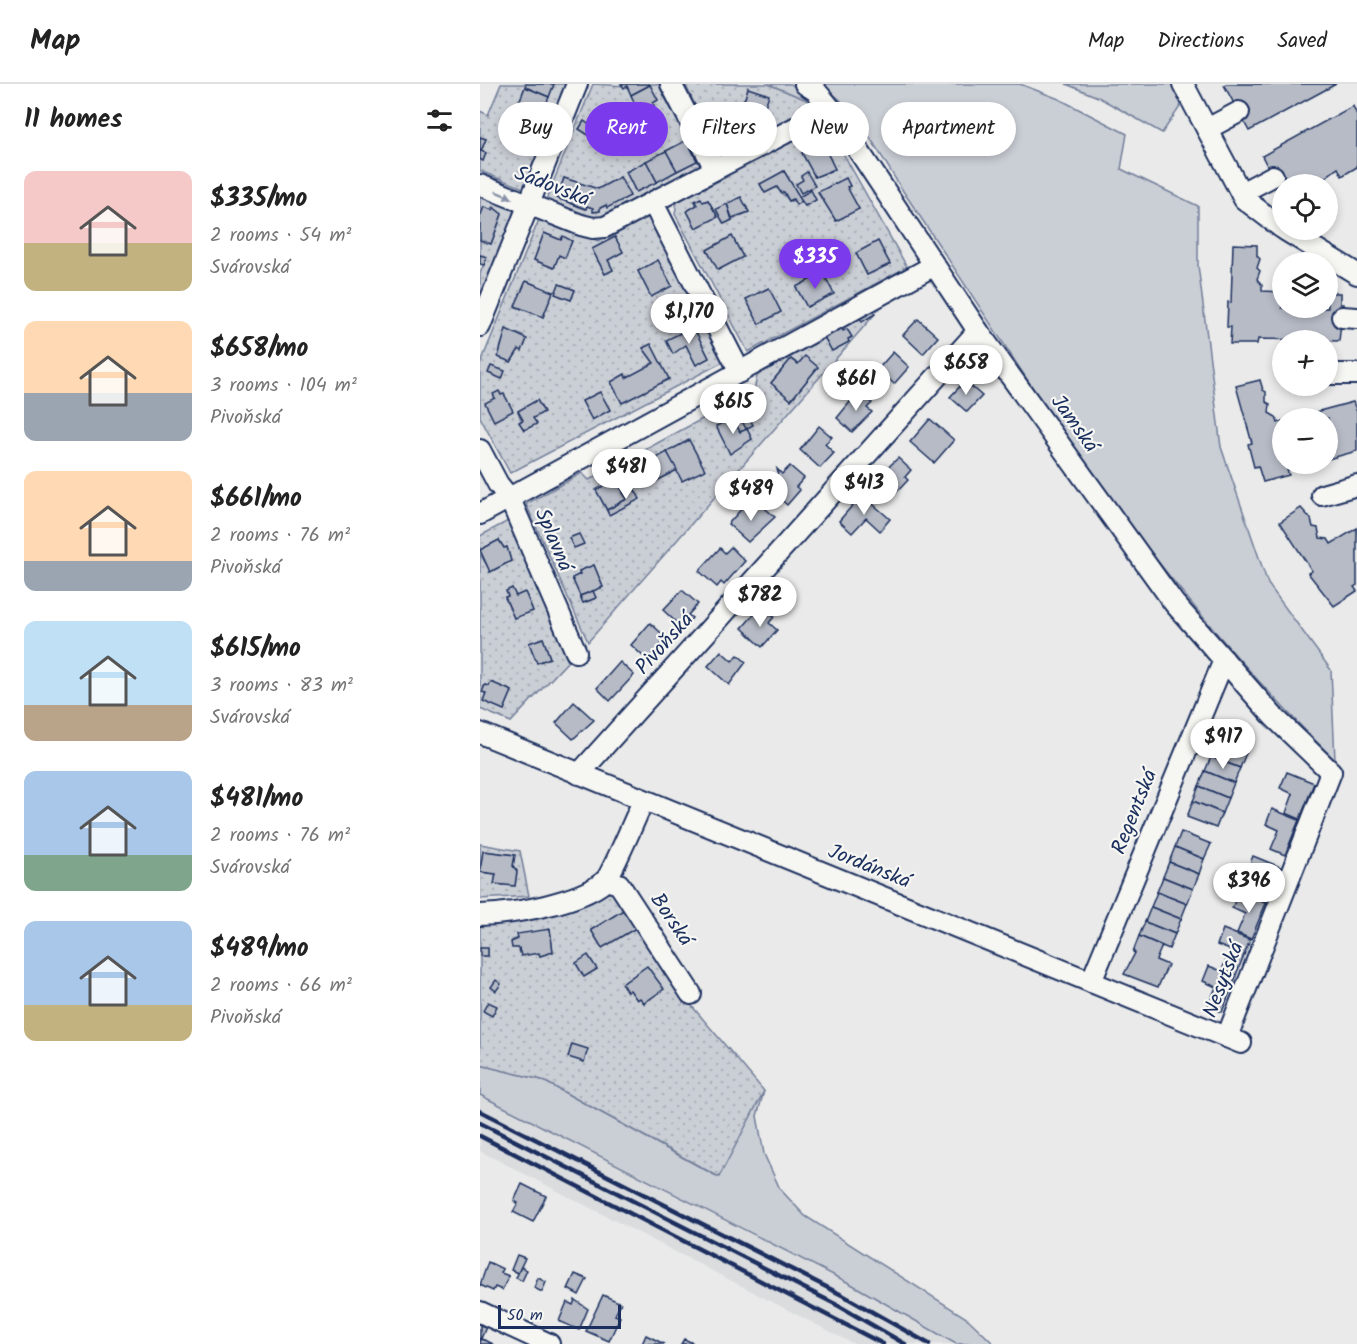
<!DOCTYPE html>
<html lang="en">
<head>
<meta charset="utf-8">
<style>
  :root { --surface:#fff; --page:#f2f2f2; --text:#222; --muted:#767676; --line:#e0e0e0; --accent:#7c3aed }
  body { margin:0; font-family:Kalam,sans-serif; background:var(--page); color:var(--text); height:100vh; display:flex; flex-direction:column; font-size:22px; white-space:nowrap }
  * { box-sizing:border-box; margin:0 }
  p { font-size:20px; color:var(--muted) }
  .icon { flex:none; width:33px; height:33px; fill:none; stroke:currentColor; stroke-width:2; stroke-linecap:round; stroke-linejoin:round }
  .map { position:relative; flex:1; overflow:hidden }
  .side { display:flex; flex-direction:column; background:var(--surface); width:480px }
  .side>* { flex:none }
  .top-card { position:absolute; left:18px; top:18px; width:570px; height:54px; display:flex; gap:12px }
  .fabs { position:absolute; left:792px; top:90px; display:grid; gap:12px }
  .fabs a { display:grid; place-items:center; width:66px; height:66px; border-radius:50%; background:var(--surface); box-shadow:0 3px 9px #0003; font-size:30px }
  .scale { position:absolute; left:18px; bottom:15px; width:123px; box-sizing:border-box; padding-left:6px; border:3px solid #1b2f5e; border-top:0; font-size:16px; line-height:21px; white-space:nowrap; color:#1b2f5e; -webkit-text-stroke:4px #f6f6f2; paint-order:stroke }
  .price { position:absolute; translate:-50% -51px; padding:0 14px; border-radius:21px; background:#fff; color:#222; font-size:20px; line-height:39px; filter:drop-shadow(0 2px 3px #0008) }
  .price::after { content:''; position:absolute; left:50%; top:36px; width:18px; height:14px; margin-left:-9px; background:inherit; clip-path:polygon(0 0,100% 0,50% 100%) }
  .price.on { background:var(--accent); color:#fff }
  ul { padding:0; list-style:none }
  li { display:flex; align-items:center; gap:18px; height:150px; padding:0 24px }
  li span { display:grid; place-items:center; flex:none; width:168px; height:120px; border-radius:12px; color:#555 }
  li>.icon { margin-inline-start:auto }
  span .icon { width:72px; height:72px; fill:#fffc; stroke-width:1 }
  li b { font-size:26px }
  h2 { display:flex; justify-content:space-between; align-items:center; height:72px; padding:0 24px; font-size:26px }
  .chip { padding:0 21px; border-radius:27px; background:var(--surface); box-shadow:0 3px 9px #0003; font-size:21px; line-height:54px }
  .chip.on { background:var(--accent); color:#fff }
  header { display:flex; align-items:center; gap:36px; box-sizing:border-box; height:84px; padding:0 30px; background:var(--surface); border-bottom:2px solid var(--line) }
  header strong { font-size:28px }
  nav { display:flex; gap:33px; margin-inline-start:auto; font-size:21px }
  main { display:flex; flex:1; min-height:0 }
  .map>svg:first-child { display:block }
  .built { fill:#dadcde }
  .grass { fill:#caced5; stroke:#727e9a; stroke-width:1.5 }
  .garden { fill:url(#garden-dots); stroke:#727e9a; stroke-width:1.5; fill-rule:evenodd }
  .building { fill:#b6bbc6; stroke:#1b2f5e; stroke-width:1.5 }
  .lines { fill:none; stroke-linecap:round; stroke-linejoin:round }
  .minor-casing { stroke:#1b2f5e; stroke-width:24 }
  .minor { stroke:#f6f6f2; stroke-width:20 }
  .rail { stroke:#1b2f5e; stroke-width:4.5 }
  .oneway { fill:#8892a8 }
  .labels { text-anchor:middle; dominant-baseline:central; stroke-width:4.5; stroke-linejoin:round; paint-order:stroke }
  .street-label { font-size:21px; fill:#1b2f5e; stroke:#f6f6f2 }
</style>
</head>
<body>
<header>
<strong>Map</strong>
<nav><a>Map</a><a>Directions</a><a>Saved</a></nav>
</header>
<main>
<section class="side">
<h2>11 homes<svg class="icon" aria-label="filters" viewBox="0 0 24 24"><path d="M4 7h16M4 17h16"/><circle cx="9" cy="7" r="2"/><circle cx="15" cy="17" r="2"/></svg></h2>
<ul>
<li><span style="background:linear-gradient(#f6c9c9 60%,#c2b280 0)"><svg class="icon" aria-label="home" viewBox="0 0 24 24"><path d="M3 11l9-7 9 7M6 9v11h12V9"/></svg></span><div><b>$335/mo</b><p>2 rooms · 54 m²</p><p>Svárovská</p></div></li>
<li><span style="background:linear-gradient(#ffd9b3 60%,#9aa5b1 0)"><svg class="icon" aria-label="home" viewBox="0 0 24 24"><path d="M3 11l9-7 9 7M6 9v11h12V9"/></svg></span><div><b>$658/mo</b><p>3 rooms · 104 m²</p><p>Pivoňská</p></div></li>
<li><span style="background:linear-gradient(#ffd9b3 75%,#9aa5b1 0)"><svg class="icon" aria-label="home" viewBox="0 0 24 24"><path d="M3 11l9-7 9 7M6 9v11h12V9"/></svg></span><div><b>$661/mo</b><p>2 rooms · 76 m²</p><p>Pivoňská</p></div></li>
<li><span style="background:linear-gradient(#bfe0f5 70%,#b9a48a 0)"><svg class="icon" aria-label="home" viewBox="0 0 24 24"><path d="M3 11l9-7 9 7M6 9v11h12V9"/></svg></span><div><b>$615/mo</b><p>3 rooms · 83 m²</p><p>Svárovská</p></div></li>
<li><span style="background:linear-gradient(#a9c7e8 70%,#7fa58c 0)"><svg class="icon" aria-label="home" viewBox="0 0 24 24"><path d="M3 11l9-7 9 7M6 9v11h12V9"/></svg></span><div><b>$481/mo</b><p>2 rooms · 76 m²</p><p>Svárovská</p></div></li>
<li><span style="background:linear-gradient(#a9c7e8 70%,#c2b280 0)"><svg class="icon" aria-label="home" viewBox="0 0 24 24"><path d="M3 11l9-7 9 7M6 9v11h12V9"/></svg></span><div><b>$489/mo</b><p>2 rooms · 66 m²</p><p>Pivoňská</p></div></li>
</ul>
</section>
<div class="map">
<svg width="877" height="1260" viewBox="0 0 877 1260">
  <defs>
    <pattern id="garden-dots" width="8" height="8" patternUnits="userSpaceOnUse" patternTransform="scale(1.5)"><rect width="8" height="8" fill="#caced5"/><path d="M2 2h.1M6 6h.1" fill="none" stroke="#adb1b9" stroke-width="1.8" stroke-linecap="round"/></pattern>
  </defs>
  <rect width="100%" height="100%" fill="#e9eae9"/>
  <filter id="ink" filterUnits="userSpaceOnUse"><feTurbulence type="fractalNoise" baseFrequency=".0167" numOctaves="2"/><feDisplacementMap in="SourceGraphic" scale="12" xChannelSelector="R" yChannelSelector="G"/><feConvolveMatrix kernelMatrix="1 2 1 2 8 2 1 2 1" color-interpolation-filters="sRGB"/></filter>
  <g filter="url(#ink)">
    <polygon class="built" points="0,1011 371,1200 476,1260 374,1260 0,1067"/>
    <g class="grass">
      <polygon points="196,0 205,0 236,56 258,63 250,68 235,66"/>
      <polygon points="288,0 311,0 336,20"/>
      <path d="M341,0H540L579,15L647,50L641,85L718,122V181L741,363L788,500L851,586L855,676C740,564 639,434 550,300C508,236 466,171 423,107C400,71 377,24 341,0Z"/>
      <polygon points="586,0 692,0 702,20 682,49 618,13"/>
      <polygon points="0,981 62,996 238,1093 284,1007 277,1032 284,1070 300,1105 325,1132 488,1235 514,1260 476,1260 371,1200 0,1011"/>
    </g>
    <g class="garden">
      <polygon points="21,0 46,0 38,21 61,31 74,0 86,0 46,105 0,87 0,75 3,76 6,69 1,67 6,55 0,53 0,27 8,31"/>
      <path d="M113,0L147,2L159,27L174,22L173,19L178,16L168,0H178L207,56L146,88L156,108L217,77L221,81L126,132L113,134L66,116ZM104,37L118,47L113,54L99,45ZM140,93L150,112L120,124V127L114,128L113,124L107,122L105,125L77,114L84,94L118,105Z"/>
      <path d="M205,0H288L336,20L258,63C230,66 216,21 205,0ZM268,4L279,38L260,48L248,31L265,14Z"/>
      <path d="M345,37L427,183L268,268L195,130L197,117L247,93L251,86ZM342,58L355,85L335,93L322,69ZM304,87L319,113L331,107L336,116L325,122L322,117H309L297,103L285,109L280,100ZM366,94L370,102L367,103L379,125L342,116L338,109ZM261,113L269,128L244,140L236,125ZM220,114L223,118L228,116L237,133L216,144L207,127L217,121L215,117ZM252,152L263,173L238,186L228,165ZM398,157L410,180L387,191L376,169ZM341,185L354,209L327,223L316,203L333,194L335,199L341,196L336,187ZM288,204L301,228L279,240L266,215Z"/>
      <polygon points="0,108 39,124 0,218 0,190 6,174 0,171 0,156 11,160 22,131 13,123 0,133"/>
      <path d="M169,130L245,277L30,389L0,333V281L60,133L118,157ZM64,149L81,156L83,153L92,157L85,173L79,171L74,184L54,176ZM135,153L143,168L128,176L133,186L125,190L112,165ZM178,176L191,202L171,212L158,187ZM46,197L73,208L63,233L36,223ZM79,200L95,206L91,216L76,210ZM217,241L219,246L216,248L229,274L216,281L206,261L192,268L186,257ZM26,246L44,252L42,266L39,265L31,278L18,272ZM171,260L189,295L142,319L131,298L144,291L146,294L174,279L163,264ZM120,308L130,326L112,335L102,317ZM57,317L53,334L56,340L44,346L38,327Z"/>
      <path d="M395,230L108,558L46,420L102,389L109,396L274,307L279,282L379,231L383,237ZM362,244L363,247L367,245L371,254L368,255L369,258L352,267L344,253ZM325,273L338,283L311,316L291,299L311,275L318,280ZM253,334L260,348L267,345L272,355L250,369L237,342ZM209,356L225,386H197L175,398L166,380ZM136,395L143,409L149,406L147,402L151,400L159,415L129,431L116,406ZM114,481L123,503L113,507L116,514L104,519L93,494L100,490L99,487Z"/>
      <path d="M28,437L88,577L31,638L0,625V470L11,488L31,477L27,463L24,464L19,456L0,466V452ZM32,504L36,512L45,508L53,527L34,534L25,514L28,512L26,507ZM63,554L70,574L57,578L50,559ZM11,599L32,607L24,626L3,608L5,601L9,602Z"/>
      <path d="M0,760L40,767L49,812L0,815ZM3,767L35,771L33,782L37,788L35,802L15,800L16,790L0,788Z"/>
      <path d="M135,806L211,921L284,1007L239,1093L62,996L0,981V872H8V865L0,864V841C50,835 88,825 135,806ZM145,825L156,844L122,864L111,846ZM70,845L73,868L60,872L59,869L41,872L39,864L32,863V856ZM108,872L117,885L104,893L96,880ZM166,883L183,905L164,919L160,914L157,916L150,906L147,908L142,900Z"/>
    </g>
    <g class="building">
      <polygon points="46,0 74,0 69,13 45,3"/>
      <polygon points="141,0 168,0 170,1 151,11 147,2 144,4"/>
      <polygon points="746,0 856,0 769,47 744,1"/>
      <polygon points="170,1 178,16 173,19 174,22 158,27 151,11"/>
      <polygon points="45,3 69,13 62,31 38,21"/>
      <polygon points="268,4 289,11 279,39 260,48 248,30 265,14"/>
      <polygon points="873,22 877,31 877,83 862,92 858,84 843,95 845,100 802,100 802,110 782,72"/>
      <polygon points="104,37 118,47 113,54 99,45"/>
      <polygon points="0,53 6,55 1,67 6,69 3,77 0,75"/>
      <polygon points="207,56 217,77 197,87 186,67"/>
      <polygon points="342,58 355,85 335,93 322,69"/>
      <polygon points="186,67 197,87 177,98 166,77"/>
      <polygon points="166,77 177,98 156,108 146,88"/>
      <polygon points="304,87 322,117 316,121 313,115 309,117 304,108 301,109 297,103 285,109 280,100"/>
      <polygon points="327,88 335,102 321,109 316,100 323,96 321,92"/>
      <polygon points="140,93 150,112 127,124 126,121 120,124 120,127 113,128 113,124 107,122 106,125 77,114 84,94 118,105"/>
      <polygon points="366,94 370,102 367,103 379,125 356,137 338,108"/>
      <polygon points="331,106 336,116 325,122 319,113"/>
      <polygon points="261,113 269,128 252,134 247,120"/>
      <polygon points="221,114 223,118 228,116 238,133 216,144 207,127 217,121 215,117"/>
      <polygon points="247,120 252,136 244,140 236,125"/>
      <polygon points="4,123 12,126 13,123 22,130 11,160 0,156 0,133"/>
      <polygon points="64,149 81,156 83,152 92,157 85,174 79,171 74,184 54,176"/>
      <polygon points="252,152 263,173 238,186 227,166"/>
      <polygon points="135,153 143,168 128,176 133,186 125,190 112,165"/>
      <polygon points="398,157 410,180 387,191 376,169"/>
      <polygon points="753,160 777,161 777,172 780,175 777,184 780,187 777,195 782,201 782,207 802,208 802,224 848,224 848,209 860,209 860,220 863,220 859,257 778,255 777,260 750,260 751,243 747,243 748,218 751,219"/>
      <polygon points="0,171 7,173 4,181 0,180"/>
      <polygon points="178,176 192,202 171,213 158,187"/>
      <polygon points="341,185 354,210 327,223 316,203 333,194 335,199 341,196 336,187"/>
      <polygon points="46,197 73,208 63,233 35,222"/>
      <polygon points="79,200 95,206 91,216 75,210"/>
      <polygon points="289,204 301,228 279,240 266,215"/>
      <polygon points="392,224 395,230 382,238 379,231"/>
      <polygon points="438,235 458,253 443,270 423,251"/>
      <polygon points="217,241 219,246 216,248 229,274 216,281 206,261 193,270 186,256"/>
      <polygon points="362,244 363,247 367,245 372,253 368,255 369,258 352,267 344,253"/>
      <polygon points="26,245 47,255 42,267 39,265 31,278 18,273"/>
      <polygon points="171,260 189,295 142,319 131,298 145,290 146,294 174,279 163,264"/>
      <polygon points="413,268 429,283 414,300 398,285"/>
      <polygon points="325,272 338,283 311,316 291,299 311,275 318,280"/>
      <polygon points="11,282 25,287 22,295 8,289"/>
      <polygon points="780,296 783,306 786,308 786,318 790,320 789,329 796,333 798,339 802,337 802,380 831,380 807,386 809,391 783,398 778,382 774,383 768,360 772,359 756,302"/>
      <polygon points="485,297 502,312 487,328 470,313"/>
      <polygon points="19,307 21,311 24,310 33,327 14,337 5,319 15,314 13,310"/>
      <polygon points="379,307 392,319 387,324 392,328 372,348 357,334"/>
      <polygon points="120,308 130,326 112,336 102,317"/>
      <polygon points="57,316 64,328 53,334 57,340 44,346 39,338 43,336 38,327"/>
      <polygon points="873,318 877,328 877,367 848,375 848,334 813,334"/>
      <polygon points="266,328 273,341 266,345 259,331"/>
      <polygon points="253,334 260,348 267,345 272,355 250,370 236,342"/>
      <polygon points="450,335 474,356 454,379 430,358"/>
      <polygon points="339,342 352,353 345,360 354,369 340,384 320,366"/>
      <polygon points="209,356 225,386 202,397 187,368"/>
      <polygon points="187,368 197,386 175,398 166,380"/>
      <polygon points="418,374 431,386 425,393 428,396 415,410 397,394"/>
      <polygon points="310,382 324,394 316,403 320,406 307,421 284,400 287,401 298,389 297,385 302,390"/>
      <polygon points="136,395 147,415 127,426 116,406"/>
      <polygon points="151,399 160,415 129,431 127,426 147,415 143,409 149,406 147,402"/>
      <polygon points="387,415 410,435 400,447 386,434 372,449 359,437 377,416 382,421"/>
      <polygon points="279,419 295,433 268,458 248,440 264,422 271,428"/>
      <polygon points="821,424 831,435 833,443 838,444 840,454 848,455 851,460 877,444 877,501 874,503 877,507 854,522 828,489 832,487 800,438"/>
      <polygon points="99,450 104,460 94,464 89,454"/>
      <polygon points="19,456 24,464 27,463 31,477 10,488 0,466"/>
      <polygon points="251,463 265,477 244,501 241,498 237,503 219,487 240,464 245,469"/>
      <polygon points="114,481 123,503 100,512 92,494 100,490 99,487"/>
      <polygon points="32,504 36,512 45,508 53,527 34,534 25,513 28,512 26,507"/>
      <polygon points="202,506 218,520 208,531 212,534 207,540 203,536 199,541 183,526"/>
      <polygon points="113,507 116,514 103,519 100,512"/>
      <polygon points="286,527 294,533 289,539 297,546 282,563 262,544 276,528 281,532"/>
      <polygon points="170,539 187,554 167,576 151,561"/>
      <polygon points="63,554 70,574 57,579 49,559"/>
      <polygon points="241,567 252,577 258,571 266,578 249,601 228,582"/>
      <polygon points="140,578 154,591 130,617 117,604"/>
      <polygon points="11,598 32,607 24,626 3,617 6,609 2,608 5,601 9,602"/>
      <polygon points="94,618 114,636 93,655 76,639"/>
      <polygon points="743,643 772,654 766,669 737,658"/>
      <polygon points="737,658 766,669 760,684 731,673"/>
      <polygon points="731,673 760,684 754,699 725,687"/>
      <polygon points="725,687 754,699 748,714 719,702"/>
      <polygon points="807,688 834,699 820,735 806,729 813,710 800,704"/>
      <polygon points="719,702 748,714 742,729 713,717"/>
      <polygon points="713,717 742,729 736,744 707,733"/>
      <polygon points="792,725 819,736 805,771 791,765 799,746 786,740"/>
      <polygon points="701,748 731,760 724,775 695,763"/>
      <polygon points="695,763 724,775 719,790 689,778"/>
      <polygon points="3,767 35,771 33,782 37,787 35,802 14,800 16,790 0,788"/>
      <polygon points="773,772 800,783 786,818 772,812 780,793 767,787"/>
      <polygon points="689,778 719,790 713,805 683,793"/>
      <polygon points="683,793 713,805 707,820 677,808"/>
      <polygon points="677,808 707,820 701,835 671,823"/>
      <polygon points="759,808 786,819 771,855 757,849 765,830 752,824"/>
      <polygon points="671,823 701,835 695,850 665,838"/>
      <polygon points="145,825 156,844 122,864 111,846"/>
      <polygon points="665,838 695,850 689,865 659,852"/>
      <polygon points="70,845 73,868 60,872 59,869 41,872 39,864 32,864 31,858 38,855 37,850"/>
      <polygon points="743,845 770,856 756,891 742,886 750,866 737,861"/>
      <polygon points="659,852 682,862 676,876 688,881 678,903 644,890 655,869 653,868"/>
      <rect x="0" y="864" width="8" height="8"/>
      <polygon points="108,871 117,885 104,893 96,879"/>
      <polygon points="167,882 184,905 164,919 160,914 157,916 150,906 147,908 142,900"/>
      <polygon points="729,882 756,893 742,928 728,922 736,903 723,897"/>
      <polygon points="16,896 21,900 16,907 11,903"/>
      <polygon points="8,918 17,922 12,932 3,927"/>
      <polygon points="92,960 108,965 104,978 88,973"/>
      <polygon points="42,1100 66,1112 53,1138 33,1128 38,1119 34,1117"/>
      <polygon points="37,1171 45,1174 38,1189 31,1186"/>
      <polygon points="8,1178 23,1185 21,1189 29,1192 22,1206 15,1203 13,1207 0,1201"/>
      <polygon points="41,1183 47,1186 42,1197 36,1194"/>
      <polygon points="95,1190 107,1195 99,1211 88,1205"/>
      <polygon points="58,1194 66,1198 62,1208 54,1204"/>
      <polygon points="123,1211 141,1219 135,1231 140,1233 129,1257 106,1247"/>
      <polygon points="95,1216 108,1225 99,1246 79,1237 87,1218 93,1221"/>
      <polygon points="0,1241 6,1243 0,1257"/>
      <polygon points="166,1251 184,1260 162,1260"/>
      <polygon points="1,1255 7,1257 13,1260 0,1260"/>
      <polygon points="204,1255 215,1260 201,1260"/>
    </g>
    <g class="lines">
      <defs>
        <g id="minor">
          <polyline points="191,0 235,85"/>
          <polyline points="325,0 336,7 351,25 498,247 694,519 793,632 851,688 747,953"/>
          <polyline points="703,0 764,115 802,144"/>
          <polyline points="727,45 759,28"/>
          <polyline points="0,101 101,141 113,144 125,143 351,25"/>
          <polyline points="761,109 793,92"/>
          <polyline points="173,119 260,288"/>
          <polyline points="805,146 877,190"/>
          <polyline points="862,233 877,234"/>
          <polyline points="0,242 97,0"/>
          <polyline points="848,290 877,290"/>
          <polyline points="0,366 18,400 30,415 96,568"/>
          <polyline points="842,411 877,401"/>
          <polyline points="0,430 453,182"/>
          <polyline points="0,649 761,959"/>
          <polyline points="99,690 498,247"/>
          <polyline points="126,796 139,800 211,910"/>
          <path d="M0,831C33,830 99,819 125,797C132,790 157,730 163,717"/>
          <polyline points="611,898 744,576"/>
          <polyline points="0,1228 69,1260"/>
        </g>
      </defs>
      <use href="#minor" class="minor-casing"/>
      <use href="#minor" class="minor"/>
      <g class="rail">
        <polyline points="0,1027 364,1212 449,1260"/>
        <polyline points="0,1039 359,1222 425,1260"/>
        <polyline points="0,1052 403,1260"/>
      </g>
    </g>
    <defs><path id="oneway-solid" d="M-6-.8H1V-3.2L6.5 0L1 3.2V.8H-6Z" transform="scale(1.5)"/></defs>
    <use class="oneway" href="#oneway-solid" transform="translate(24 111) rotate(22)"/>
  </g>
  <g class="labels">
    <g class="street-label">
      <text transform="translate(72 103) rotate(21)">Sádovská</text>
      <text transform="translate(594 340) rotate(54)">Jamská</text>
      <text transform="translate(73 456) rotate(67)">Splavná</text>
      <text transform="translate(185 560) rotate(-48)">Pivoňská</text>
      <text transform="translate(655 728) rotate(-68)">Regentská</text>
      <text transform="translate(389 783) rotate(22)">Jordánská</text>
      <text transform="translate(191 836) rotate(56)">Borská</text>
      <text transform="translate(744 896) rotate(-69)">Nesytská</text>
    </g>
  </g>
</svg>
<div class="fabs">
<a><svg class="icon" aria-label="locate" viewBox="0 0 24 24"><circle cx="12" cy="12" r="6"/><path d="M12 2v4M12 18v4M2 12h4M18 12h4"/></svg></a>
<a><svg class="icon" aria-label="layers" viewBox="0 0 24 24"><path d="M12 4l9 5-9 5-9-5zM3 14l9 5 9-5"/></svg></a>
<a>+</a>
<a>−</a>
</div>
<div class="scale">50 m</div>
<b class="price on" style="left:335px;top:206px">$335</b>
<b class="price" style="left:209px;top:261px">$1,170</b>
<b class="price" style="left:486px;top:312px">$658</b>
<b class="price" style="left:376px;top:328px">$661</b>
<b class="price" style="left:253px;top:351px">$615</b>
<b class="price" style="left:146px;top:416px">$481</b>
<b class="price" style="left:384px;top:432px">$413</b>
<b class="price" style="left:271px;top:438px">$489</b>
<b class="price" style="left:280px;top:544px">$782</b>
<b class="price" style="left:743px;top:686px">$917</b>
<b class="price" style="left:769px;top:830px">$396</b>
<div class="top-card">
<a class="chip">Buy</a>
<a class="chip on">Rent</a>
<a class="chip">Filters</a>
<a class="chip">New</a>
<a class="chip">Apartment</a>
</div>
</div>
</main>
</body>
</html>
